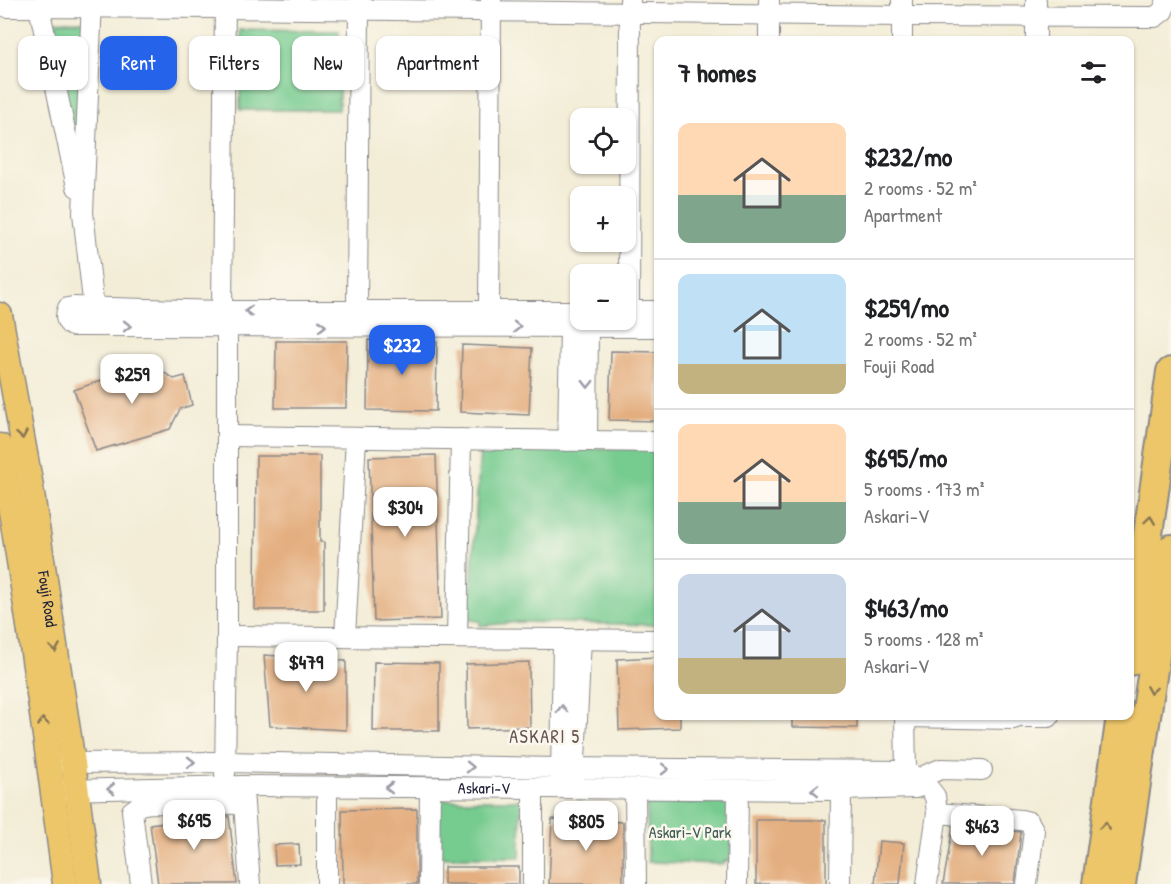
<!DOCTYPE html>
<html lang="en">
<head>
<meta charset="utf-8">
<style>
  :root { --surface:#fff; --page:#f6f6f6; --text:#202124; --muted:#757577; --line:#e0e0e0; --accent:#2563eb }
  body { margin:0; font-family:"Patrick Hand",sans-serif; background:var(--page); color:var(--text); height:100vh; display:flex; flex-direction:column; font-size:22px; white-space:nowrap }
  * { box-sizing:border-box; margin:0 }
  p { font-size:20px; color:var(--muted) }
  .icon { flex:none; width:33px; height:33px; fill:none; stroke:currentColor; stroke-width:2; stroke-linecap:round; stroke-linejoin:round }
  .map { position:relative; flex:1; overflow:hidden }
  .sheet { position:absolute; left:654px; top:36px; width:480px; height:684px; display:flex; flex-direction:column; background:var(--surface); border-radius:12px; box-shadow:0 2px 4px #0004 }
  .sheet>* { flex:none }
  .top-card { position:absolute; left:18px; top:36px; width:546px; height:54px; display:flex; gap:12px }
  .tools { position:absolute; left:570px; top:108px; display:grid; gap:12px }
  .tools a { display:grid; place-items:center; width:66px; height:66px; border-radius:12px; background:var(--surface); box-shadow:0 2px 4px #0004; font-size:30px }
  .price { position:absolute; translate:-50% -51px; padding:0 14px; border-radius:12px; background:#fff; color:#222; font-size:20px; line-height:39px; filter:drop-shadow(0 2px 3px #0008) }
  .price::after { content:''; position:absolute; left:50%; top:36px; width:18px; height:14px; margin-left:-9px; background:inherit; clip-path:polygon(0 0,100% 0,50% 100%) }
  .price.on { background:var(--accent); color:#fff }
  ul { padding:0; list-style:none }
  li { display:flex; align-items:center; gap:18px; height:150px; padding:0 24px }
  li+li { border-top:2px solid var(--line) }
  li span { display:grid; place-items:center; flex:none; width:168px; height:120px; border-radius:12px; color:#555 }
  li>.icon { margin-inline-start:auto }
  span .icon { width:72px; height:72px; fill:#fffc; stroke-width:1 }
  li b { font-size:26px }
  h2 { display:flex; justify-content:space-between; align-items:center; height:72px; padding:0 24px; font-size:26px }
  .pill { padding:0 21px; border-radius:12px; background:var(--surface); box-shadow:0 2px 4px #0004; font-size:21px; line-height:54px }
  .pill.on { background:var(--accent); color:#fff }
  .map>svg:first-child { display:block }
  .green { fill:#76cb8f; stroke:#4c7665; stroke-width:1.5 }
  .building { fill:#e4af80 }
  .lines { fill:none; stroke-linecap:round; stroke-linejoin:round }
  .minor-casing { stroke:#8a8889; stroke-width:22 }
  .major-casing { stroke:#8a8889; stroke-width:27 }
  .highway-casing { stroke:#8a8889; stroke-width:32 }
  .minor { stroke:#fff; stroke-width:20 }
  .major { stroke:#ecc669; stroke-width:24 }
  .highway { stroke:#ecc669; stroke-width:28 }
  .oneway { stroke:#9c9ca7 }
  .oneway2 { stroke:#877452 }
  .labels { text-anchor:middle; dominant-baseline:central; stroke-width:5; stroke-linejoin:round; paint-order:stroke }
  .street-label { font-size:16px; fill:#22223b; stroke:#fbf7ec }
  .park-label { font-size:16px; fill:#3f5d58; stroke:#fbf7ec }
  .neighbourhood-label { font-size:18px; letter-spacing:1.5px; fill:#665353; stroke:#fbf7ec }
</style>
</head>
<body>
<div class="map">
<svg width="1171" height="884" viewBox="0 0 1171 884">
  <rect width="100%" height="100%" fill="#fbf7ec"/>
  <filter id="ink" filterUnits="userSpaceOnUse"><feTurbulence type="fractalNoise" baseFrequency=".0167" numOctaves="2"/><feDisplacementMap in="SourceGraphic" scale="12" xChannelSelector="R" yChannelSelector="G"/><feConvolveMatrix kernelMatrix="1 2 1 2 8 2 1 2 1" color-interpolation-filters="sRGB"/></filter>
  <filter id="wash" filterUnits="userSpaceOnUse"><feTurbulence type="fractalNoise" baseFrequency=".008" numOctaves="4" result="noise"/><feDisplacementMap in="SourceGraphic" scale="24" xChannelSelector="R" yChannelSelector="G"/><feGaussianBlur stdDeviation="1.35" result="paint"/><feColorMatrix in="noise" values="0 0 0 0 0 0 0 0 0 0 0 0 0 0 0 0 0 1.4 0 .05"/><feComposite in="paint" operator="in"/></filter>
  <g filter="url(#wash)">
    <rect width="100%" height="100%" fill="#f3edd7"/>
    <g class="green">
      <polygon points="50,21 85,21 78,172"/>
      <polygon points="240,30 339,31 339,110 240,110"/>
      <polygon points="655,448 658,538 658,625 519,622 480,626 480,621 469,620 480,450 513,450 513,449"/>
      <polygon points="438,800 521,800 520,857 438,857"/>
      <polygon points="732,802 732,861 724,861 724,864 648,862 647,804"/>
    </g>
    <g id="blocks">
      <g class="building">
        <polygon points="368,340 437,341 436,411 367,410"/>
        <polygon points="276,341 347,341 346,408 275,408"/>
        <polygon points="462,345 532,348 529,415 460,412"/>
        <polygon points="611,351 658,352 658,421 609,420"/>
        <polygon points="153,362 162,371 174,379 185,376 192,405 180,409 170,429 96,451 74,390"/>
        <polygon points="436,455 441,619 374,621 369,457"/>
        <polygon points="256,456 320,456 320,542 324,542 324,610 255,610"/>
        <polygon points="264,655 346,661 346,730 270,726"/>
        <polygon points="658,657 658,716 680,716 680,728 619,730 617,659"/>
        <polygon points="374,662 439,663 439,731 373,731"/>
        <polygon points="529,662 530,727 467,729 466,664"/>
        <polygon points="792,716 857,716 857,728 792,727"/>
        <polygon points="417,809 417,884 343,884 342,810"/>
        <polygon points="211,816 229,816 237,884 158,884 150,824"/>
        <polygon points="552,819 623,822 623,884 549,884"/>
        <rect x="756" y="820" width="70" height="64"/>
        <polygon points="953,826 1021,832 1015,884 943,884"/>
        <polygon points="879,841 904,843 900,884 875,884"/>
        <polygon points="299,844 300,864 275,865 274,845"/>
        <rect x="444" y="867" width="75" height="17"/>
      </g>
    </g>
  </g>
  <g filter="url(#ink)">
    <use href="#blocks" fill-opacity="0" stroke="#8a8889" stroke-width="1.5"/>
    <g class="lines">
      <defs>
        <g id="minor">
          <polyline points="92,0 83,213 94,309"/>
          <polyline points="225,0 222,311 227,326 227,636 225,774"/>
          <polyline points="0,2 7,7 225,8 902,16 1155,17 1163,11 1167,0"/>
          <polyline points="39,7 77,187"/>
          <polyline points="769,40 769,0"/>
          <polyline points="902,40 902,0"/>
          <polyline points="1036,40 1036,0"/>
          <polyline points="489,310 491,0"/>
          <polyline points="357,311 359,0"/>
          <path d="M580,311H222L73,307L68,308C65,315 65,322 72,326L658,327"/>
          <polyline points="626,311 658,311"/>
          <polyline points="629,311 630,0"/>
          <polyline points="228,436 658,442"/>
          <polyline points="568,441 570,327"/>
          <polyline points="587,441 588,327"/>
          <polyline points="227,636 658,640"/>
          <polyline points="345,637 356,438"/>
          <polyline points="457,638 461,439"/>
          <polyline points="905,716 906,771 914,776"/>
          <polyline points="905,717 1013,719 1019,717 1049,717 1049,716"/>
          <polyline points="61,763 226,762 560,768 906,771"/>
          <polyline points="926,775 941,769 982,770"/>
          <polyline points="561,779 563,639"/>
          <polyline points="574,780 581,639"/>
          <polyline points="533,789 533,884"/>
          <polyline points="635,789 636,884"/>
          <path id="s1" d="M64,790L242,786L841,790L916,788"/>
          <polyline points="243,791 250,884"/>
          <polyline points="937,813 1021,820 1029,822 1034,831 1027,884"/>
          <polyline points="141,884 132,811 140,805 151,803 244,804"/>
          <polyline points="327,884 327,787"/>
          <polyline points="429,884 430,788"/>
          <polyline points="737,884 738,790"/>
          <polyline points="840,884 841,790"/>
          <polyline points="927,884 937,813 935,796 927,786"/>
        </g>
        <g id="major">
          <path id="s2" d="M0,315L30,481L73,763L89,884"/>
          <path d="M0,446C25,591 46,737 65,884"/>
        </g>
        <g id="highway">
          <polyline points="1130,661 1171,372"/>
          <polyline points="1097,884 1121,716"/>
          <polyline points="1121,884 1171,549"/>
        </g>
      </defs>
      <use href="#minor" class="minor-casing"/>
      <use href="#major" class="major-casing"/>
      <use href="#highway" class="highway-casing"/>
      <use href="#minor" class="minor"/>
      <use href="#major" class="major"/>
      <use href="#highway" class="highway"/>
    </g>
    <defs><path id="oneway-chevron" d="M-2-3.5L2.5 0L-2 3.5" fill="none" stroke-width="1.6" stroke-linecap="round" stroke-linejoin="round" transform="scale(1.5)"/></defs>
    <g class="oneway">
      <use href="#oneway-chevron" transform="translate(249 311) rotate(-180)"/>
      <use href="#oneway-chevron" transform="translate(127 326)"/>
      <use href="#oneway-chevron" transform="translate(322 326)"/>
      <use href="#oneway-chevron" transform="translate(517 327)"/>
      <use href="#oneway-chevron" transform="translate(588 384) rotate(90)"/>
      <use href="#oneway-chevron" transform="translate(562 709) rotate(-89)"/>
      <use href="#oneway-chevron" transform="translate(191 762)"/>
      <use href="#oneway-chevron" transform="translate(470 767) rotate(1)"/>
      <use href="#oneway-chevron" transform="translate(665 769) rotate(1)"/>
      <use href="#oneway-chevron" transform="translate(389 788) rotate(-179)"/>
      <use href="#oneway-chevron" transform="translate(111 789) rotate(179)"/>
      <use href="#oneway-chevron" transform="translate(815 790) rotate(-180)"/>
    </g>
    <g class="oneway2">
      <use href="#oneway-chevron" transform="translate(22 435) rotate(80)"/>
      <use href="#oneway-chevron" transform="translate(1150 520) rotate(-82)"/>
      <use href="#oneway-chevron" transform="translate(55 648) rotate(81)"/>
      <use href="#oneway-chevron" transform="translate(1151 690) rotate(99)"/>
      <use href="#oneway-chevron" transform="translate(43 722) rotate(-98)"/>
      <use href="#oneway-chevron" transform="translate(1105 826) rotate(-82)"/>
    </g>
  </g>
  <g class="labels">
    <g class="street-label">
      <text stroke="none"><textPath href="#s2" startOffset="288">Fouji Road</textPath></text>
      <text stroke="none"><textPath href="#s1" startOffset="420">Askari-V</textPath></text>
    </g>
    <g class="park-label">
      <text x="690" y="832">Askari-V Park</text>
    </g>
    <g class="neighbourhood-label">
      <text x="545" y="736">ASKARI 5</text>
    </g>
  </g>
</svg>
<div class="tools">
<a><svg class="icon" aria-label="locate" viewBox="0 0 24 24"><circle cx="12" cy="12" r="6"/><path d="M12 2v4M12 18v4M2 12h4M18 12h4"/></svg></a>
<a>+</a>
<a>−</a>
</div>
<b class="price on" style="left:402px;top:376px">$232</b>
<b class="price" style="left:132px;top:405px">$259</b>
<b class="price" style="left:405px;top:538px">$304</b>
<b class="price" style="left:306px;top:693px">$479</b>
<b class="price" style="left:194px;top:851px">$695</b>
<b class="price" style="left:586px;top:852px">$805</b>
<b class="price" style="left:982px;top:857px">$463</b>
<div class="top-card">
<a class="pill">Buy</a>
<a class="pill on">Rent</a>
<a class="pill">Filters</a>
<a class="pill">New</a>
<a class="pill">Apartment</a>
</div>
<section class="sheet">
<h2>7 homes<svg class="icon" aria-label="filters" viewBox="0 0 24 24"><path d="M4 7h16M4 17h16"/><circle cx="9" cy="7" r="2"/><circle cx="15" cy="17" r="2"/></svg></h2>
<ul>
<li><span style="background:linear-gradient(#ffd9b3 60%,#7fa58c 0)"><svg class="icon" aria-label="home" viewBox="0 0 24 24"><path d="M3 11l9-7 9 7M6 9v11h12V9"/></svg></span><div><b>$232/mo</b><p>2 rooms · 52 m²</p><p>Apartment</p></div></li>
<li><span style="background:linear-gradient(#bfe0f5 75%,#c2b280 0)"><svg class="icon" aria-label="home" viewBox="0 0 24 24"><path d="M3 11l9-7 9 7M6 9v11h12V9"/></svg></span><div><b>$259/mo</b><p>2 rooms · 52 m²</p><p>Fouji Road</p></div></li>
<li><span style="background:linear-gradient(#ffd9b3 65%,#7fa58c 0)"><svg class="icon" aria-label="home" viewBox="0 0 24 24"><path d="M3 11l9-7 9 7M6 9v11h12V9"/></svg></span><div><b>$695/mo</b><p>5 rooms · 173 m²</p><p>Askari-V</p></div></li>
<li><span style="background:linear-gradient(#c9d6e8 70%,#c2b280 0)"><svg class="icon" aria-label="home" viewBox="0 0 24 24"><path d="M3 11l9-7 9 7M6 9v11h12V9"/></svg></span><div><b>$463/mo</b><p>5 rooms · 128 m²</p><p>Askari-V</p></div></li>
</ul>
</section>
</div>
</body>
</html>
